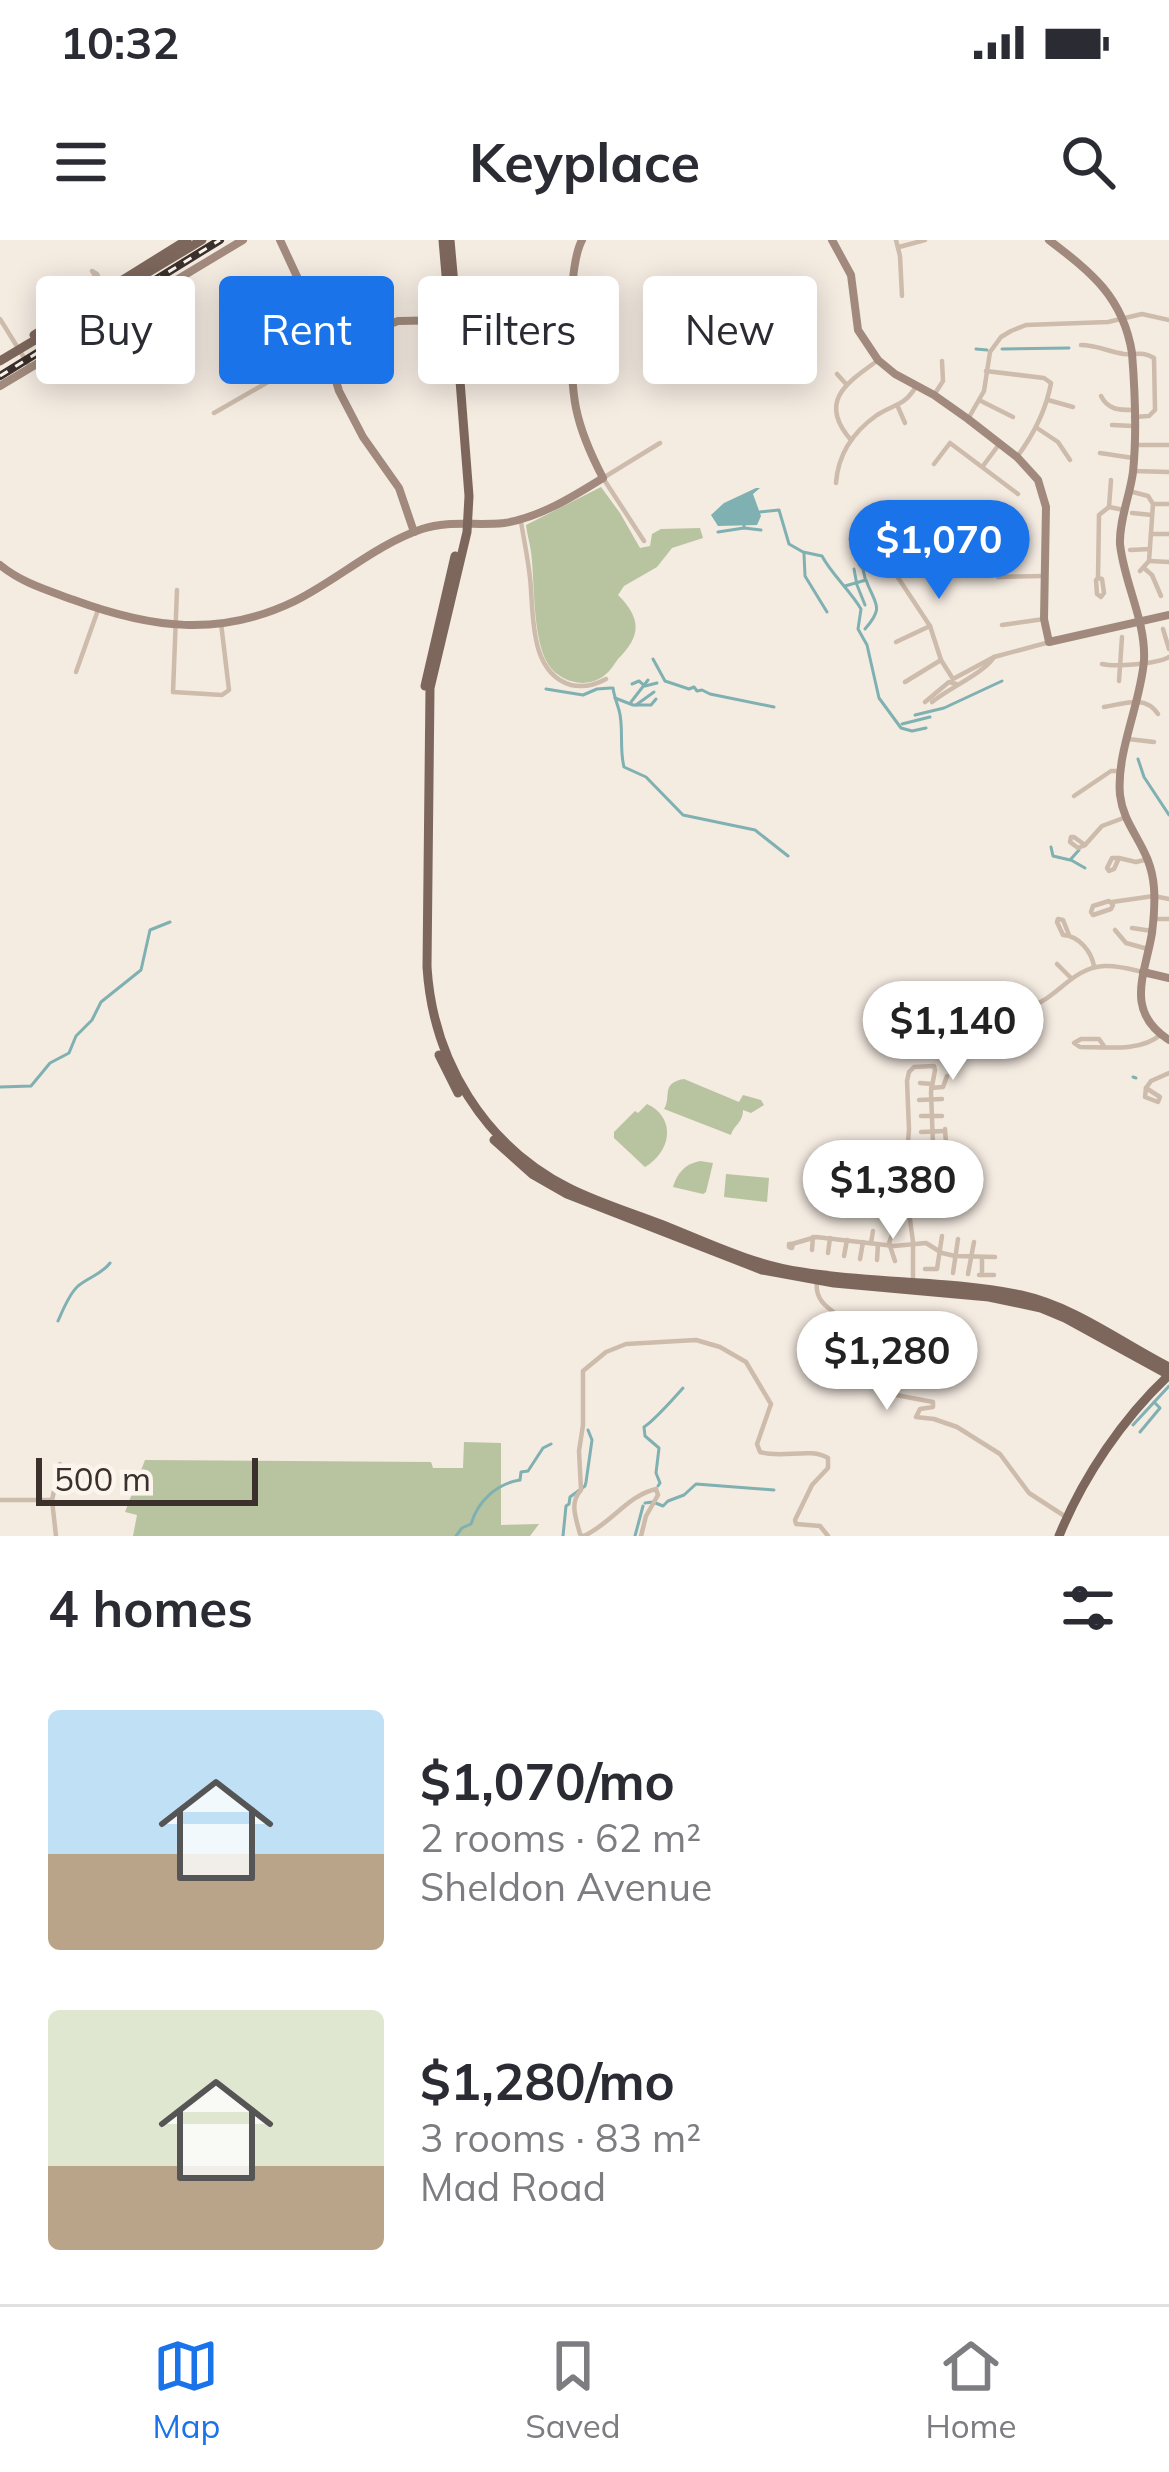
<!DOCTYPE html>
<html lang="en">
<head>
<meta charset="utf-8">
<style>
  :root { --surface:#fff; --page:#f2f2f3; --text:#2b2b33; --muted:#7c7c81; --line:#e1e1e2; --accent:#1a73e8 }
  body { margin:0; font-family:Mulish,sans-serif; background:var(--page); color:var(--text); height:100vh; display:flex; flex-direction:column; font-size:45px; white-space:nowrap }
  * { box-sizing:border-box; margin:0 }
  p { font-size:39px; color:var(--muted) }
  .icon { flex:none; width:66px; height:66px; fill:none; stroke:currentColor; stroke-width:2; stroke-linecap:round; stroke-linejoin:round }
  .map { position:relative; height:1296px; overflow:hidden }
  .sheet { display:flex; flex-direction:column; background:var(--surface); flex:1 }
  .sheet>* { flex:none }
  .top-card { position:absolute; left:36px; top:36px; width:1098px; height:108px; display:flex; gap:24px }
  .scale { position:absolute; left:36px; bottom:30px; width:222px; box-sizing:border-box; padding-left:12px; border:6px solid #3b302b; border-top:0; font-size:33px; line-height:42px; white-space:nowrap; color:#3b302b; -webkit-text-stroke:9px #fbf5ee; paint-order:stroke }
  .price { position:absolute; translate:-50% -102px; padding:0 27px; border-radius:42px; background:#fff; color:#222; font-size:39px; line-height:78px; filter:drop-shadow(0 3px 6px #0008) }
  .price::after { content:''; position:absolute; left:50%; top:72px; width:36px; height:27px; margin-left:-18px; background:inherit; clip-path:polygon(0 0,100% 0,50% 100%) }
  .price.selected { background:var(--accent); color:#fff }
  ul { padding:0; list-style:none }
  li { display:flex; align-items:center; gap:36px; height:300px; padding:0 48px }
  li span { display:grid; place-items:center; flex:none; width:336px; height:240px; border-radius:12px; color:#555 }
  li>.icon { margin-inline-start:auto }
  span .icon { width:144px; height:144px; fill:#fffc; stroke-width:1 }
  li b { font-size:51px }
  h2 { display:flex; justify-content:space-between; align-items:center; height:144px; padding:0 48px; font-size:51px }
  .pill { padding:0 42px; border-radius:12px; background:var(--surface); box-shadow:0 6px 30px #0003; font-size:42px; line-height:108px }
  .pill.selected { background:var(--accent); color:#fff }
  .status { display:flex; justify-content:space-between; align-items:center; height:84px; padding:0 60px; background:var(--surface); direction:ltr }
  .status svg { height:33px; fill:currentColor }
  header { display:flex; justify-content:space-between; align-items:center; height:156px; padding:0 48px; background:var(--surface); font-size:54px; font-weight:700 }
  .menu { display:flex; justify-content:space-around; align-items:center; height:168px; border-top:3px solid var(--line); background:var(--surface); font-size:33px; color:var(--muted) }
  .menu a { display:grid; justify-items:center; gap:6px }
  .menu .selected { color:var(--accent) }
  .map>svg:first-child { display:block }
  .green { fill:#b8c4a0 }
  .water { fill:#7fb0b2 }
  .lines { fill:none; stroke-linecap:round; stroke-linejoin:round }
  .stream { stroke:#7fb0b2; stroke-width:3 }
  .street { stroke:#cdbbac; stroke-width:4.5 }
  .secondary { stroke:#a18a7d; stroke-width:8 }
  .primary { stroke:#7d675c; stroke-width:9 }
  .rail-casing { stroke:#3b302b; stroke-width:8 }
  .rail { stroke:#fbf5ee; stroke-width:3; stroke-dasharray:9; stroke-linecap:butt }
</style>
</head>
<body>
<div class="status"><b>10:32</b><svg viewBox="0 0 49 12"><path d="M0 12V9h3v3zM5 12V6h3v6zM10 12V3h3v9zM15 12V0h3v12zM26 1h20v11H26zM47 4h2v5h-2z"/></svg></div>
<header><svg class="icon" aria-label="menu" viewBox="0 0 24 24"><path d="M4 6h16M4 12h16M4 18h16"/></svg>Keyplace<svg class="icon" aria-label="search" viewBox="0 0 24 24"><circle cx="10" cy="10" r="6"/><path d="M15 15l6 6"/></svg></header>
<div class="map">
<svg width="1169" height="1296" viewBox="0 0 1169 1296">
  <rect width="100%" height="100%" fill="#f4ebe1"/>
  <g class="green">
    <path d="M601,247L620,273L640,308L650,306L652,294L661,289L700,288L703,298L672,308L657,327L624,346L618,355C642,379 641,396 618,419C614,424 611,430 606,434C588,450 560,443 548,424C532,398 535,342 531,312C530,304 527,294 526,285Z"/>
    <path d="M684,839L739,862L743,855L761,860L764,865L751,873L743,870C743,883 733,886 731,895L664,869C672,857 660,843 684,839Z"/>
    <path d="M647,864C677,878 671,912 645,927L614,898V892L635,871L638,873Z"/>
    <path d="M700,921L713,923L706,952L703,954L673,947C677,933 685,924 700,921Z"/>
    <polygon points="726,934 769,938 767,962 724,957"/>
    <polygon points="464,1202 501,1203 501,1285 539,1284 530,1296 133,1296 137,1275 125,1272 145,1220 431,1222 433,1228 463,1228"/>
  </g>
  <polygon class="water" points="756,248 760,248 753,254 761,276 757,285 718,286 711,275 724,263"/>
  <g class="lines">
    <g class="stream">
      <polyline points="976,109 987,110"/>
      <polyline points="1002,109 1069,108"/>
      <path d="M760,272L779,270L789,304L803,312L822,316C832,335 850,350 861,369L858,389L867,405L879,458L901,488L912,491L926,488"/>
      <polyline points="744,283 744,288 761,290"/>
      <polyline points="718,292 744,288"/>
      <polyline points="804,314 805,336 827,372"/>
      <polyline points="859,324 863,329 865,338"/>
      <polyline points="854,329 857,345 865,365"/>
      <path d="M845,346L866,340C875,365 885,366 865,389"/>
      <polyline points="653,419 665,441 689,449 694,447 697,451 702,450 710,454 774,467"/>
      <polyline points="632,444 639,441 645,446 657,443"/>
      <path d="M613,448C614,456 617,463 619,470C624,487 619,508 624,527L646,537L683,575L755,590L788,616"/>
      <polyline points="546,449 583,455 597,449 611,448"/>
      <polyline points="615,458 633,465 651,465 656,459"/>
      <polyline points="631,462 648,440"/>
      <polyline points="636,465 654,452"/>
      <polyline points="915,475 944,468 1002,441"/>
      <polyline points="902,484 930,477"/>
      <polyline points="1138,519 1144,537 1169,575"/>
      <polyline points="1051,607 1053,616 1070,620 1079,610"/>
      <polyline points="1071,620 1085,628"/>
      <polyline points="1133,837 1136,838"/>
      <polyline points="0,847 31,846 50,823 69,813 76,796 92,780 101,762 141,730 150,690 170,682"/>
      <path d="M58,1081C63,1070 69,1054 78,1046C89,1037 102,1034 110,1023"/>
      <polyline points="1133,1185 1169,1146"/>
      <polyline points="1140,1192 1160,1168 1154,1162"/>
      <path d="M658,1246L660,1243L656,1233L659,1208L645,1196L644,1187C652,1182 675,1157 683,1148"/>
      <polyline points="645,1263 653,1262 663,1266 668,1261 684,1255 696,1244 774,1250"/>
      <path d="M456,1296L462,1288L471,1284C478,1261 496,1244 520,1240L521,1232L528,1231L543,1208L551,1204"/>
      <polyline points="563,1296 566,1266 569,1264 570,1257 585,1246 586,1242 592,1200 588,1190"/>
      <polyline points="635,1296 643,1266"/>
    </g>
    <g class="street">
      <polyline points="896,0 900,16 902,56"/>
      <polyline points="899,7 925,0"/>
      <polygon points="92,31 97,34 104,50"/>
      <polyline points="0,79 31,129"/>
      <path d="M1081,105C1097,105 1109,112 1124,114C1137,115 1142,111 1154,118L1155,170L1149,176L1133,177"/>
      <path d="M986,131L1044,138L1051,143C1046,171 1034,194 1017,217"/>
      <polyline points="837,134 846,144"/>
      <polyline points="934,155 943,141 942,121"/>
      <path d="M1101,156C1108,170 1119,170 1133,170"/>
      <polyline points="1048,160 1073,167"/>
      <polyline points="981,161 1013,177"/>
      <polyline points="898,167 905,183"/>
      <polyline points="214,173 275,138 326,115"/>
      <polyline points="968,179 984,151 990,112 1001,97 1011,91 1026,85 1108,82 1142,74 1169,80"/>
      <polyline points="1112,185 1133,186"/>
      <polyline points="1037,188 1058,202 1070,220"/>
      <path d="M851,200C818,162 845,144 877,121"/>
      <polyline points="1133,205 1169,205"/>
      <polyline points="1100,213 1133,218"/>
      <polyline points="934,224 950,203 1018,254"/>
      <polyline points="983,226 1000,203"/>
      <polyline points="1133,231 1169,232"/>
      <path d="M836,243C838,214 853,192 877,175C896,163 904,167 917,145"/>
      <polyline points="1129,251 1148,256 1153,264 1149,321 1140,331"/>
      <polyline points="1153,264 1169,264"/>
      <polyline points="1109,267 1111,240"/>
      <polyline points="1132,273 1152,275"/>
      <path d="M521,282C524,300 528,319 530,338C534,372 528,432 571,445C584,448 595,445 606,439"/>
      <polyline points="1151,294 1169,294"/>
      <polyline points="644,301 603,238 660,203"/>
      <polyline points="886,304 895,333 930,386 941,420 953,439 994,417 1046,403"/>
      <polyline points="1130,310 1150,309"/>
      <polyline points="1149,321 1169,322"/>
      <polyline points="1145,329 1152,335 1161,356"/>
      <polyline points="998,337 1045,336"/>
      <polyline points="1098,338 1099,275 1109,267 1124,270"/>
      <polygon points="1098,338 1102,339 1104,353 1101,357 1097,354 1096,340"/>
      <polyline points="177,350 173,452 222,455 229,450 221,383"/>
      <polyline points="1002,385 1044,379"/>
      <polyline points="1163,389 1169,409"/>
      <polyline points="896,402 930,386"/>
      <path d="M1102,424C1115,427 1158,424 1169,417"/>
      <polyline points="76,432 98,370"/>
      <polyline points="1119,441 1122,397"/>
      <polyline points="905,442 941,420"/>
      <polyline points="925,462 949,442 956,444"/>
      <path d="M932,462C949,448 984,433 994,417"/>
      <path d="M1104,467C1123,464 1145,454 1158,474"/>
      <polyline points="1128,499 1154,502"/>
      <polyline points="1074,556 1111,531 1122,531"/>
      <polygon points="1071,597 1074,597 1085,605 1078,608 1070,602"/>
      <polyline points="1085,605 1102,586 1126,577"/>
      <polygon points="1112,618 1119,618 1114,629 1109,631 1107,628"/>
      <polyline points="1119,618 1136,622 1149,619"/>
      <polygon points="1109,661 1113,665 1111,669 1093,675 1091,672 1093,666"/>
      <polyline points="1112,662 1154,656 1169,659"/>
      <polyline points="1153,679 1169,679"/>
      <polyline points="1132,688 1152,691"/>
      <polyline points="1115,690 1126,703 1148,709"/>
      <path d="M1069,695L1063,680L1058,679L1057,682L1063,695C1079,696 1091,711 1094,726"/>
      <polyline points="1057,724 1071,738"/>
      <path d="M1019,769C1054,766 1068,728 1104,726C1117,725 1130,729 1143,732"/>
      <path d="M1104,806L1099,799H1081L1074,803L1080,807C1105,807 1141,812 1160,795"/>
      <polyline points="920,843 932,844"/>
      <polyline points="931,848 943,847 947,836"/>
      <polygon points="1146,848 1160,857 1158,862 1145,857"/>
      <polyline points="1146,848 1151,841 1169,833"/>
      <polyline points="919,860 942,859"/>
      <polyline points="921,876 942,876"/>
      <polyline points="945,889 946,904"/>
      <polyline points="921,892 945,891"/>
      <polyline points="920,908 939,916"/>
      <polyline points="906,924 918,923 933,905 931,852 935,830 934,826 914,827 909,832 907,841 909,889 905,942 913,1002 913,1042"/>
      <polyline points="912,946 916,944 927,927 923,918"/>
      <polyline points="885,975 893,992 889,1003 895,1021"/>
      <polyline points="871,1003 873,991"/>
      <polygon points="789,1004 793,1004 792,1008 789,1007"/>
      <polyline points="792,1004 816,997 894,1006 926,1003 942,1013 955,1016 995,1017"/>
      <polyline points="812,1010 813,997"/>
      <polyline points="828,1013 830,998"/>
      <polyline points="844,1016 847,1000"/>
      <polyline points="982,1017 982,1035"/>
      <polyline points="860,1019 863,1002"/>
      <polyline points="877,1020 878,1004"/>
      <polyline points="925,1029 937,1029 942,996"/>
      <polyline points="953,1033 958,999"/>
      <polyline points="968,1034 974,1002"/>
      <polyline points="979,1035 994,1035"/>
      <path d="M817,1041C814,1062 830,1069 846,1081L877,1079L912,1086C916,1101 903,1136 892,1148L896,1155L933,1162V1167L920,1169L916,1177L934,1179L957,1187L1000,1214L1029,1253L1066,1277"/>
      <polyline points="0,1260 52,1260"/>
      <polyline points="56,1296 52,1260 60,1224"/>
      <path d="M583,1296L580,1294C576,1278 569,1263 581,1250L579,1211L583,1185V1131L606,1112L626,1104L696,1100L720,1107L746,1122L771,1164L757,1204L760,1212C782,1219 811,1207 828,1218V1228L812,1245L795,1280L796,1284L820,1286L828,1296"/>
      <path d="M584,1296C613,1282 627,1256 656,1249L658,1255L646,1276L641,1296"/>
    </g>
    <g class="secondary">
      <polyline points="280,0 319,84 339,151 363,197 399,248 414,292"/>
      <polyline points="832,0 851,35 858,90 878,120 895,134 934,155 968,179 1017,217 1038,240 1046,267 1044,379 1049,402 1169,375"/>
      <path d="M1049,0C1092,33 1123,57 1132,113C1135,151 1137,194 1133,232C1130,256 1119,280 1120,304C1124,343 1146,381 1144,420C1141,463 1116,512 1120,555C1124,590 1151,606 1154,648C1155,663 1154,678 1152,693C1145,735 1124,771 1169,800"/>
      <polyline points="327,115 348,100 398,81 453,80"/>
      <polyline points="0,146 243,0"/>
      <path d="M0,325C22,343 47,350 74,360C150,388 219,398 295,361C339,339 375,305 422,289C449,280 476,286 504,283C539,278 574,256 603,238C591,215 581,193 576,168C569,135 567,28 582,0"/>
      <polyline points="1143,732 1169,738"/>
    </g>
    <g class="primary">
      <path d="M443,0L449,70L453,80L459,128L469,256L467,292L430,448L427,727C433,821 484,905 569,948C599,963 632,973 663,985C708,1003 753,1025 802,1032C874,1044 949,1040 1021,1055C1075,1067 1120,1102 1169,1127"/>
      <polyline points="450,0 456,67 453,80"/>
      <polyline points="34,95 187,0"/>
      <polyline points="0,121 202,0"/>
      <polyline points="425,446 455,316"/>
      <polyline points="439,815 458,853"/>
      <polyline points="494,900 532,934 567,954 762,1030 834,1043 989,1057 1041,1068 1065,1078 1169,1135"/>
      <path d="M1059,1296C1083,1237 1123,1178 1169,1135"/>
    </g>
    <defs>
      <polyline id="rail" points="0,136 220,0"/>
    </defs>
    <use href="#rail" class="rail-casing"/>
    <use href="#rail" class="rail"/>
  </g>
</svg>
<div class="scale">500 m</div>
<b class="price selected" style="left:939px;top:362px">$1,070</b>
<b class="price" style="left:953px;top:843px">$1,140</b>
<b class="price" style="left:893px;top:1002px">$1,380</b>
<b class="price" style="left:887px;top:1173px">$1,280</b>
<div class="top-card">
<a class="pill">Buy</a>
<a class="pill selected">Rent</a>
<a class="pill">Filters</a>
<a class="pill">New</a>
</div>
</div>
<section class="sheet">
<h2>4 homes<svg class="icon" aria-label="filters" viewBox="0 0 24 24"><path d="M4 7h16M4 17h16"/><circle cx="9" cy="7" r="2"/><circle cx="15" cy="17" r="2"/></svg></h2>
<ul>
<li><span style="background:linear-gradient(#bfe0f5 60%,#b9a48a 0)"><svg class="icon" aria-label="home" viewBox="0 0 24 24"><path d="M3 11l9-7 9 7M6 9v11h12V9"/></svg></span><div><b>$1,070/mo</b><p>2 rooms · 62 m²</p><p>Sheldon Avenue</p></div></li>
<li><span style="background:linear-gradient(#dfe7d0 65%,#b9a48a 0)"><svg class="icon" aria-label="home" viewBox="0 0 24 24"><path d="M3 11l9-7 9 7M6 9v11h12V9"/></svg></span><div><b>$1,280/mo</b><p>3 rooms · 83 m²</p><p>Mad Road</p></div></li>
</ul>
</section>
<nav class="menu">
<a class="selected"><svg class="icon" aria-label="map" viewBox="0 0 24 24"><path d="M3 6l6-2 6 2 6-2v14l-6 2-6-2-6 2zM9 4v14M15 6v14"/></svg>Map</a>
<a><svg class="icon" aria-label="saved" viewBox="0 0 24 24"><path d="M7 4h10v16l-5-4-5 4z"/></svg>Saved</a>
<a><svg class="icon" aria-label="home" viewBox="0 0 24 24"><path d="M3 11l9-7 9 7M6 9v11h12V9"/></svg>Home</a>
</nav>
</body>
</html>
